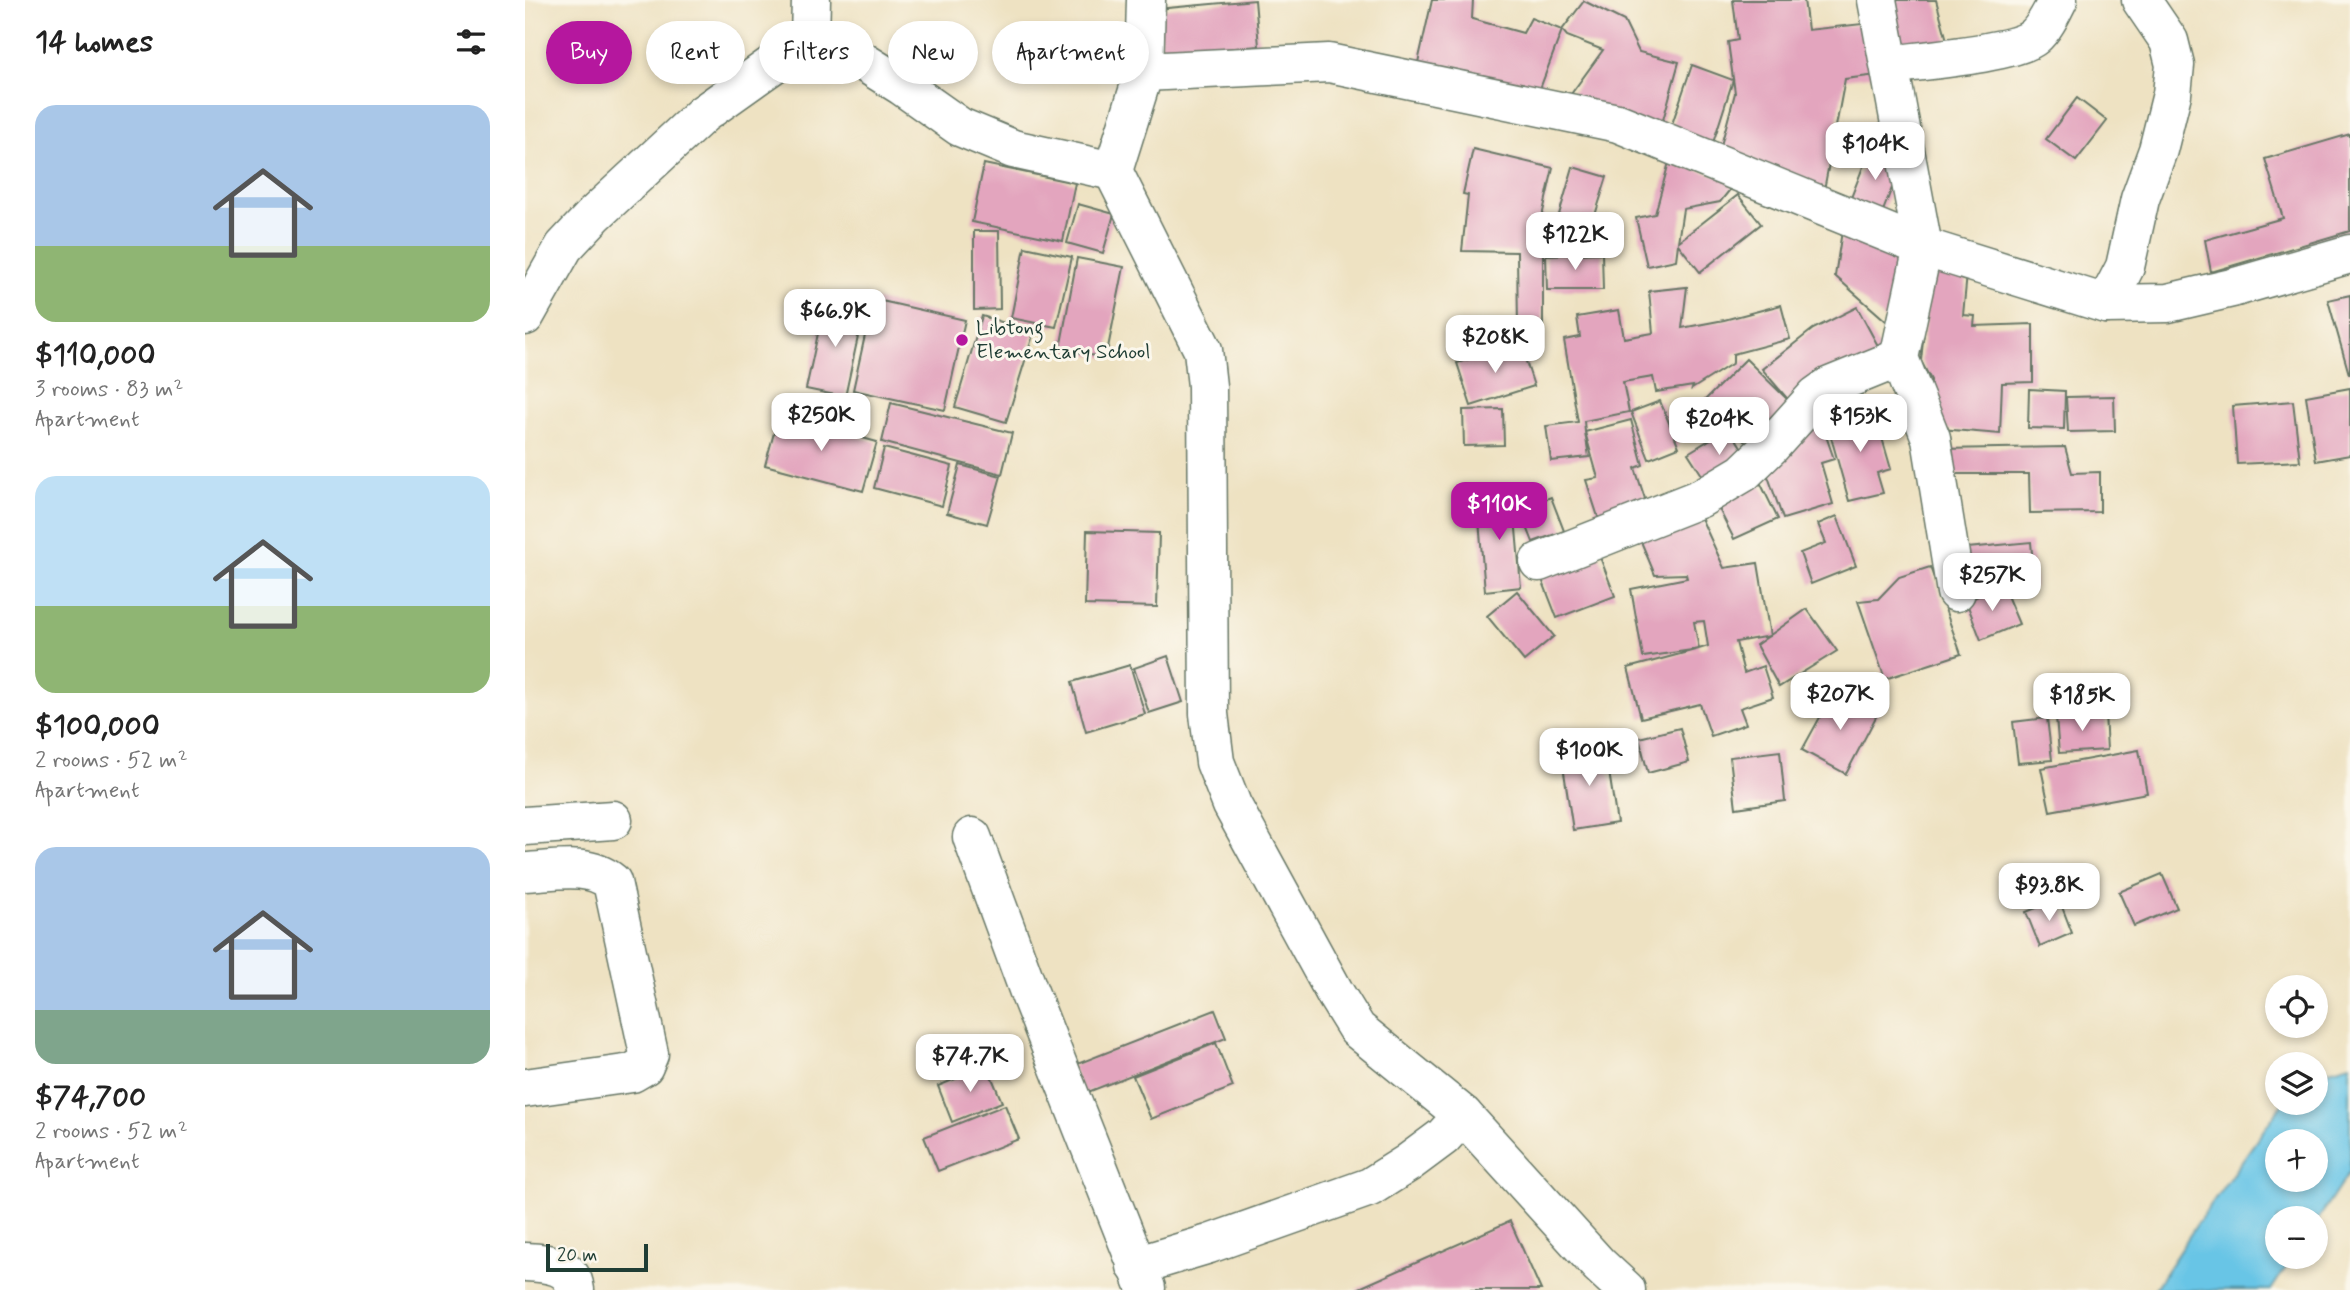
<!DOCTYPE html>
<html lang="en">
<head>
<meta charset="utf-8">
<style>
  :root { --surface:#fff; --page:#f2f2f2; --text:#222; --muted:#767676; --accent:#b5179e }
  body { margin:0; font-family:Mynerve,sans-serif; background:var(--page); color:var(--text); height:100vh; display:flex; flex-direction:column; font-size:26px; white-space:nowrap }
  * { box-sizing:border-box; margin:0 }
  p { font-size:23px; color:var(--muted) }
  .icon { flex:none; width:38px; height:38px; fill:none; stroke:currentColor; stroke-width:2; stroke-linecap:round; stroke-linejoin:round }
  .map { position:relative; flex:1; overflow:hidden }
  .drawer { display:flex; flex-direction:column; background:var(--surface); width:525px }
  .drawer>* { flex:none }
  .guide { position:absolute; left:21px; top:21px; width:665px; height:63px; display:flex; gap:14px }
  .tools { position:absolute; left:1740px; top:975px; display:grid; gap:14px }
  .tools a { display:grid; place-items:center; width:63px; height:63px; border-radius:50%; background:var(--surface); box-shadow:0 4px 10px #0003; font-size:35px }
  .scale { position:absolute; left:21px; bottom:18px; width:102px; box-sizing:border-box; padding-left:7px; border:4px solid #1f3d34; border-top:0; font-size:19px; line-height:24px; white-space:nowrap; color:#1f3d34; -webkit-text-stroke:5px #fbf7ec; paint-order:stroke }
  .price { position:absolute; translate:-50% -60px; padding:0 16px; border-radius:14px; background:#fff; color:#222; font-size:23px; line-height:46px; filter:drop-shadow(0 2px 4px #0008) }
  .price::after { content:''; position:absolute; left:50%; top:42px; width:21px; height:16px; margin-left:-10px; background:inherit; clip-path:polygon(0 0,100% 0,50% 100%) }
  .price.on { background:var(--accent); color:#fff }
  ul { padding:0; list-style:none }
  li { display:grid; align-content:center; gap:14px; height:371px; padding:0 35px }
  li span { display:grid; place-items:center; height:217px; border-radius:21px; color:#555 }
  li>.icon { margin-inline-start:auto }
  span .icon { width:126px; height:126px; fill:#fffc; stroke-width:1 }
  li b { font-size:30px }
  h2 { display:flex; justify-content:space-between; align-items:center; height:84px; padding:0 35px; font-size:30px }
  .pill { padding:0 24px; border-radius:32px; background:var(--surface); box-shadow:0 4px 10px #0003; font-size:24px; line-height:63px }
  .pill.on { background:var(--accent); color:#fff }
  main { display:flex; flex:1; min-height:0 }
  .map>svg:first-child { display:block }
  .water { fill:#68c5e6; stroke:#44818d; stroke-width:2; fill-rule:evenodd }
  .building { fill:#e3a5be; fill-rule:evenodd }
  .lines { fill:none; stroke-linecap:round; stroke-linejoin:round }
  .minor-casing { stroke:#677766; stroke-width:41 }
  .minor { stroke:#fff; stroke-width:38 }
  .poi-dot { fill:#b5179e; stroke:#fbf7ec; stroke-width:2.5 }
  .labels { text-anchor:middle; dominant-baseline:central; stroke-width:6; stroke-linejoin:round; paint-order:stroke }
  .poi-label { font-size:21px; fill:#1f3d34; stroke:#fbf7ec; text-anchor:start }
</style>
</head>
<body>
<main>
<section class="drawer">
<h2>14 homes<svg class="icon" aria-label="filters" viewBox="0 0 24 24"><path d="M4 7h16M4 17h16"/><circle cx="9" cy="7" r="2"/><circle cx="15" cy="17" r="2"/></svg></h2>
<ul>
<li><span style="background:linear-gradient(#a9c7e8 65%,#8fb573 0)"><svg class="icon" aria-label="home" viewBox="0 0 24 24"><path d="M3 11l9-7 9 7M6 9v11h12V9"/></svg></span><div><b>$110,000</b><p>3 rooms · 83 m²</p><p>Apartment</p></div></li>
<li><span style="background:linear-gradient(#bfe0f5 60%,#8fb573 0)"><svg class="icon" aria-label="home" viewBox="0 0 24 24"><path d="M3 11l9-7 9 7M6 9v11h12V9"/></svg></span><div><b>$100,000</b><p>2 rooms · 52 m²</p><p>Apartment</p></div></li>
<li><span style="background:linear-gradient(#a9c7e8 75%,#7fa58c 0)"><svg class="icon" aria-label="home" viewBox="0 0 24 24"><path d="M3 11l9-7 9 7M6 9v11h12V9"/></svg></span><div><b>$74,700</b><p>2 rooms · 52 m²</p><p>Apartment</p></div></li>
</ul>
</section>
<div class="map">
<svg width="1825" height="1290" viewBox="0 0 1825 1290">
  <rect width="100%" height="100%" fill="#fbf7ec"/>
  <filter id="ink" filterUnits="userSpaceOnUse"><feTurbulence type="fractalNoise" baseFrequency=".0143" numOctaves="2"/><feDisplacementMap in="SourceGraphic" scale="14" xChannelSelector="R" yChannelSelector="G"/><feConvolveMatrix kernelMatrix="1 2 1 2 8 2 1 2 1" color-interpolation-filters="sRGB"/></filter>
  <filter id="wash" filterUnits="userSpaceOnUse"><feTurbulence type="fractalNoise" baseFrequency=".00686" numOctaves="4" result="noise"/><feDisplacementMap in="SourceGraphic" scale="28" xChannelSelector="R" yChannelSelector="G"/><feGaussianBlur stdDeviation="1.57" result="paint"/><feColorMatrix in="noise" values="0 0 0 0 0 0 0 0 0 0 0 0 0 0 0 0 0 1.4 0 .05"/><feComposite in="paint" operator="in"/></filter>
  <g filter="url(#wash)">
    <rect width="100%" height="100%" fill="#eee2c2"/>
    <path class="water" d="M1825,1064V1171L1790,1224V1218H1752V1256L1768,1257L1746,1290H1629L1672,1224L1758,1103L1790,1102V1074ZM1752,1141H1790V1180H1752Z"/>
    <g id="blocks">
      <g class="building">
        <polygon points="730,0 734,46 637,54 632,9"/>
        <polygon points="907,0 948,0 947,19 998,33 1006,18 1037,30 1013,94 892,67"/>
        <polygon points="1208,0 1279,0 1283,30 1346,23 1353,75 1320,79 1299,190 1194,153 1210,93 1203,42 1213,40"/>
        <polygon points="1356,0 1411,0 1423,44 1376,47"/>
        <polygon points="1059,1 1099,21 1114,52 1154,62 1135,131 1041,101 1078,50 1042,36 1037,30"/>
        <polygon points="1167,65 1208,80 1187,146 1145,130"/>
        <polygon points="1552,98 1582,121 1551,161 1521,139"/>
        <polygon points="1825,134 1825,231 1686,272 1680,240 1758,218 1740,159"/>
        <polygon points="948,149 1028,168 1018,212 1018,328 993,328 992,252 937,251 943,195 938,194"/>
        <polygon points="1345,149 1377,162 1356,216 1324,203"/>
        <polygon points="1144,162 1212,181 1195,202 1158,209 1153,242 1213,195 1236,224 1175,272 1153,244 1151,260 1122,266 1111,218 1130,214"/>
        <polygon points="459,164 550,183 538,241 447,222"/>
        <polygon points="1048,167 1082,177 1066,228 1033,218"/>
        <polygon points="553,204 589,214 578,253 542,243"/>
        <polygon points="449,231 474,231 475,309 449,310"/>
        <polygon points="1317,231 1384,242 1369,328 1310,276"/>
        <polygon points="500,247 547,257 531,327 486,318"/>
        <polygon points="1077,253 1078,290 1022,290 1021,255"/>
        <polygon points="552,258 599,267 581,358 535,349"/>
        <polygon points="1406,261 1443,264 1438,315 1450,316 1449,326 1508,324 1508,382 1477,383 1475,434 1404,428 1406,380 1396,361"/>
        <polygon points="1162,287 1157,328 1199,320 1256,305 1265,339 1208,354 1208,363 1167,389 1168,386 1131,392 1128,377 1098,382 1104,412 1059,421 1060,432 1106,420 1118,465 1110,468 1123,508 1075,523 1061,480 1073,478 1060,432 1064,457 1026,461 1021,426 1053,422 1039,340 1055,337 1052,317 1094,310 1099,338 1128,333 1124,291"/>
        <polygon points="1825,295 1825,374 1824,374 1803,300"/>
        <polygon points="348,299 440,320 420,410 328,390"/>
        <polygon points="300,301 339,309 320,397 281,389"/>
        <polygon points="1332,307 1359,357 1227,449 1179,401 1221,359 1266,403 1237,369 1288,329"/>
        <polygon points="457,316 509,332 481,422 430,407"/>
        <polygon points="995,343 1009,386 946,406 932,363"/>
        <polygon points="1825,388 1825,455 1791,461 1781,396"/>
        <polygon points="1504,389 1540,391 1539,429 1503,428"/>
        <polygon points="1589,396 1590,431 1543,432 1541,397"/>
        <polygon points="1135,401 1154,447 1124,459 1106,412"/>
        <polygon points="1768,401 1775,461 1712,464 1708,406"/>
        <polygon points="366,403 487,433 477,474 357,442"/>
        <polygon points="1291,407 1309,459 1296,463 1308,504 1258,519 1238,462"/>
        <polygon points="978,409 979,445 939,446 938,410"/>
        <polygon points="1349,410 1366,469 1352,473 1358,493 1324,501 1302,423"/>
        <polygon points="254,415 352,442 338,491 240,465"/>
        <polygon points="1204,428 1225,461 1184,486 1163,453"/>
        <polygon points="1540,447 1547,473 1575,472 1575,512 1505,513 1504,474 1423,474 1416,449"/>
        <polygon points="359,448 427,466 417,506 349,488"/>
        <polygon points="435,465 476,476 462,524 422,513"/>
        <polygon points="1233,478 1253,519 1209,539 1189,499"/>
        <polygon points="988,494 996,587 960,591 952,497"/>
        <polygon points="1026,497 1039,531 1008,542 995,509"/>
        <path d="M1171,507L1199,568L1233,563L1245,636L1211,642L1219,673L1238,666L1248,697L1215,708L1221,724L1186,736L1175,704L1116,718L1103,668L1174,649L1118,657L1106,589L1162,578L1161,574L1130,575L1112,532ZM1179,621L1183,646L1174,649L1169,622Z"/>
        <polygon points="1312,516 1331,566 1286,584 1275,553 1301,543 1293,524"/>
        <polygon points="562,531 634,533 632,607 560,605"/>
        <polygon points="1506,542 1510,587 1481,585 1436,594 1432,549"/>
        <polygon points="1073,552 1090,596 1032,618 1015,574"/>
        <polygon points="1405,567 1436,654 1360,679 1333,601 1353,599 1374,577"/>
        <polygon points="1478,586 1494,624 1456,640 1441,601"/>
        <polygon points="992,591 1029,636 999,661 962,616"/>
        <polygon points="1282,609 1312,651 1254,687 1231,645"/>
        <polygon points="643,656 658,702 624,713 609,668"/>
        <polygon points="605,665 620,714 561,732 547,682"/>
        <polygon points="1310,690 1353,713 1321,774 1277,750"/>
        <polygon points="1580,713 1582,750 1534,753 1531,717"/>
        <polygon points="1522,718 1527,760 1493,763 1488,722"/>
        <polygon points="1155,728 1164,762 1123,773 1114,738"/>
        <polygon points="1080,746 1092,823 1048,830 1036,753"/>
        <polygon points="1614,750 1622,793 1525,811 1516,768"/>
        <polygon points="1255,751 1260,801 1211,808 1205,757"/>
        <polygon points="1637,874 1652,908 1609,926 1594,892"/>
        <polygon points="1534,899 1547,933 1515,947 1501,912"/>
        <polygon points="690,1010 701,1038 558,1094 547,1066"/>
        <polygon points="691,1043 708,1087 626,1119 608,1076"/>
        <polygon points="462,1066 477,1102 427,1122 413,1086"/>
        <polygon points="480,1105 494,1139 413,1171 399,1137"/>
        <polygon points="985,1221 1016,1290 830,1290"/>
      </g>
    </g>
  </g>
  <g filter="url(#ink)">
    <use href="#blocks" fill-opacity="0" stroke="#677766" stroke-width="2"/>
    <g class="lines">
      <defs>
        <g id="minor">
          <polyline points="1352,0 1398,247 1374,358 1406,438 1431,592"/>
          <polyline points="285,38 321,51 377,86 435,127 488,149 588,171"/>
          <polyline points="285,38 286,0"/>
          <path d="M1365,65C1393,61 1491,53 1509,37C1519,29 1527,12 1533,0"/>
          <polyline points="619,72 804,63 1093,123 1398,247 1581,304 1643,303 1707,288 1825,254"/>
          <polyline points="1581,304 1600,267 1615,199 1633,150 1647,94 1650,65 1644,41 1616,0"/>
          <polyline points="0,316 39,247 70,214 178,114 285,38"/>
          <polyline points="1014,562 1176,498 1218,473 1246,446 1291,396 1305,386 1374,358"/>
          <polyline points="0,826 88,820"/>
          <polyline points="447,837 504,992 621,1288"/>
          <path d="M0,872C29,871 63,862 87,882L124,1054L119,1066L107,1073L0,1088"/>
          <polyline points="938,1115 1074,1265 1101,1290"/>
          <path d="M0,1262C22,1263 47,1264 50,1290"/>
          <polyline points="611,1266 684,1244 845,1187 883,1163 918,1137 938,1115 832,1029 811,995 707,805 690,762 684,714 682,386 678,350 588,171 619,72 621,0"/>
        </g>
      </defs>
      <use href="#minor" class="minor-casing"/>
      <use href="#minor" class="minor"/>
    </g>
  </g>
  <circle class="poi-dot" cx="437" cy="340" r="7"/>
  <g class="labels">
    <g class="poi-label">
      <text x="451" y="328">Libtong<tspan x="451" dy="24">Elementary School</tspan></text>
    </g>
  </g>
</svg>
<div class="tools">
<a><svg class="icon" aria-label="locate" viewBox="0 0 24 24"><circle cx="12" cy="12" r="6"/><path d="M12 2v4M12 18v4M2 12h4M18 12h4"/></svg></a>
<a><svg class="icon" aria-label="layers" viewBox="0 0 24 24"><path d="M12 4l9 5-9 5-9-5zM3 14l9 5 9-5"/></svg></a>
<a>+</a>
<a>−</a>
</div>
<div class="scale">20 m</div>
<b class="price" style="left:1350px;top:182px">$104K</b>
<b class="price" style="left:1050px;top:272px">$122K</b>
<b class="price" style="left:310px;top:349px">$66.9K</b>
<b class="price" style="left:970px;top:375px">$208K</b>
<b class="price" style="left:296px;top:453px">$250K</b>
<b class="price" style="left:1335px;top:454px">$153K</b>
<b class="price" style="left:1194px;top:457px">$204K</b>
<b class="price on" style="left:974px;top:542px">$110K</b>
<b class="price" style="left:1467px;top:613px">$257K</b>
<b class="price" style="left:1315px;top:732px">$207K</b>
<b class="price" style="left:1557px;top:733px">$185K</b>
<b class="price" style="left:1064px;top:788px">$100K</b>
<b class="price" style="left:1524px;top:923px">$93.8K</b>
<b class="price" style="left:445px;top:1094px">$74.7K</b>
<div class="guide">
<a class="pill on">Buy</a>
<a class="pill">Rent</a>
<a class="pill">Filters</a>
<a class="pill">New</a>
<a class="pill">Apartment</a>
</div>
</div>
</main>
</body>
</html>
